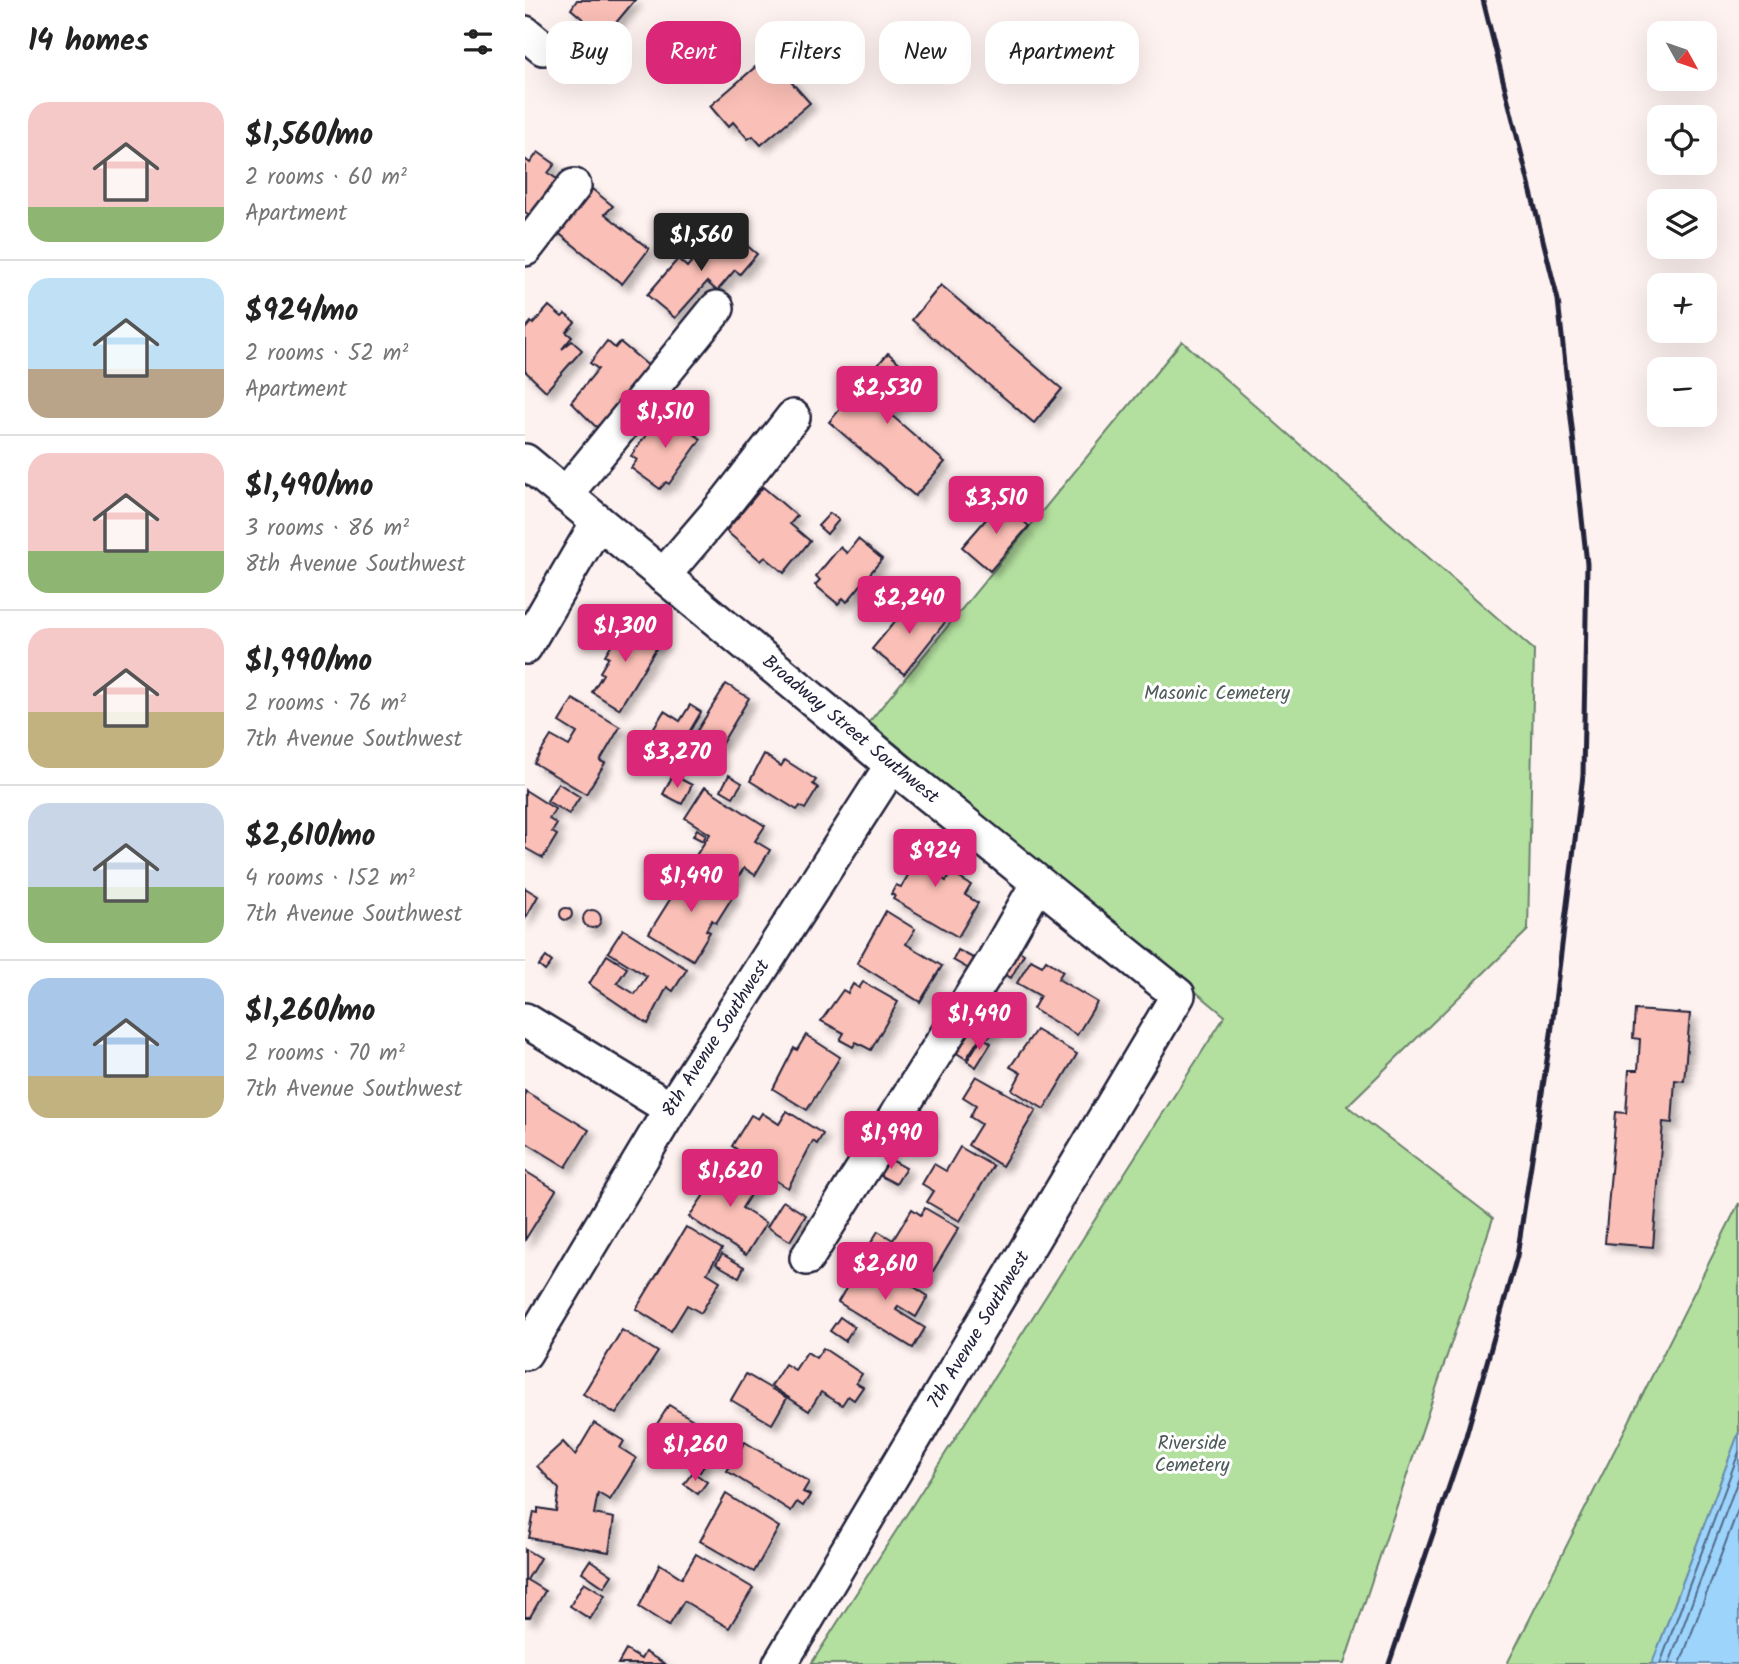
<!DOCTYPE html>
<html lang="en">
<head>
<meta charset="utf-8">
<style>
  :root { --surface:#fff; --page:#f2f2f2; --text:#222; --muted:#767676; --line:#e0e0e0; --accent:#db2777 }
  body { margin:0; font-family:Kalam,sans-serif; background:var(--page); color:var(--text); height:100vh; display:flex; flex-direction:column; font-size:26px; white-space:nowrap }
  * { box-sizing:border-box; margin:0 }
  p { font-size:23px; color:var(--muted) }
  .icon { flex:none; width:38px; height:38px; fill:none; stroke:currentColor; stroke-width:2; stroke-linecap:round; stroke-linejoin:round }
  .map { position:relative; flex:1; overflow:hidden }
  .details { display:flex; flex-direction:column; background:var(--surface); width:525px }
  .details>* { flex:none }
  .banner { position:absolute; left:21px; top:21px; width:665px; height:63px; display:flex; gap:14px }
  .needle { width:46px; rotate:130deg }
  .fabs { position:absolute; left:1122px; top:21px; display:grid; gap:14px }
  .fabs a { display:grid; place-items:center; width:70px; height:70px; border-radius:14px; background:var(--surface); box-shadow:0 7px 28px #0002; font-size:35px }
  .price { position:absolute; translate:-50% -60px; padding:0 16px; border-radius:7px; background:var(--accent); color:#fff; font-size:23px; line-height:46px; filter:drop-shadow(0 2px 4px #0008) }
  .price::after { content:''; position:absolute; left:50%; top:42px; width:21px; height:16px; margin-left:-10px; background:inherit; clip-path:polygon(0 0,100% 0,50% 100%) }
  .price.current { background:#222; color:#fff }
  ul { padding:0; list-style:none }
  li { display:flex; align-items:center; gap:21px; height:175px; padding:0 28px }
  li+li { border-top:2px solid var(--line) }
  li span { display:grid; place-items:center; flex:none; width:196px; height:140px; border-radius:21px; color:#555 }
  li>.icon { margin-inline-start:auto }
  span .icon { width:84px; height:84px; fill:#fffc; stroke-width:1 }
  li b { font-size:30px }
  h2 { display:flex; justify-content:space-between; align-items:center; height:84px; padding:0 28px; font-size:30px }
  .pill { padding:0 24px; border-radius:21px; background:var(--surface); box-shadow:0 7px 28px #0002; font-size:24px; line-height:63px }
  .pill.current { background:var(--accent); color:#fff }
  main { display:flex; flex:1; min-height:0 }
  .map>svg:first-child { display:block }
  .green { fill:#b3e09f; stroke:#6a816d; stroke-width:2 }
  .water { fill:#9cd4fc; stroke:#6b8daf; stroke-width:2 }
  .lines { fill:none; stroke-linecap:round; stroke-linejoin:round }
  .shore { stroke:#536988; stroke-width:2 }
  .building { fill:#fabfb6; stroke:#22223b; stroke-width:2; filter:url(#shadow) }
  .minor-casing { stroke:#22223b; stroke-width:38 }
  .minor { stroke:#fff; stroke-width:33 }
  .rail { stroke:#22223b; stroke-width:5 }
  .labels { text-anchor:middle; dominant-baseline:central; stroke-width:6; stroke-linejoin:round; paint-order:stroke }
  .park-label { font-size:19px; fill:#4e5b59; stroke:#fff }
  .street-label { font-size:19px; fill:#22223b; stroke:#fff }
</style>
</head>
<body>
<main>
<section class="details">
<h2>14 homes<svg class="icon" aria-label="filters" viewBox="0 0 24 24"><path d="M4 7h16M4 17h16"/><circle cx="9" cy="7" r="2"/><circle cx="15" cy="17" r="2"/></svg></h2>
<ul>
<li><span style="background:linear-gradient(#f6c9c9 75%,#8fb573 0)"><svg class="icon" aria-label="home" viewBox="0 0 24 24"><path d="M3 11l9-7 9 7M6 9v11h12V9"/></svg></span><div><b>$1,560/mo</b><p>2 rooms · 60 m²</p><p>Apartment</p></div></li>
<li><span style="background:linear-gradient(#bfe0f5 65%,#b9a48a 0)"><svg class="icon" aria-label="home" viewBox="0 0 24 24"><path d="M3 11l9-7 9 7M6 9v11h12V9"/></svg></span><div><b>$924/mo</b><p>2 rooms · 52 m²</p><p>Apartment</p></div></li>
<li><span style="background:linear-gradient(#f6c9c9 70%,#8fb573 0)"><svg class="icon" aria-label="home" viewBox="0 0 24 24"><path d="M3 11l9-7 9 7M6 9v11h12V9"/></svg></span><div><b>$1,490/mo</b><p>3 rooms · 86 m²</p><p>8th Avenue Southwest</p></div></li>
<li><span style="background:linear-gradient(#f6c9c9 60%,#c2b280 0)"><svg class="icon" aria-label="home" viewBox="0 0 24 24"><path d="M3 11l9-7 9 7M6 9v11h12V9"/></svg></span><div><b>$1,990/mo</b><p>2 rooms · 76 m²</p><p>7th Avenue Southwest</p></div></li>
<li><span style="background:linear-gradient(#c9d6e8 60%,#8fb573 0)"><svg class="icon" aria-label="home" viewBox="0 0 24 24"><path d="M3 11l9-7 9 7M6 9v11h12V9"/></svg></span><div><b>$2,610/mo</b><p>4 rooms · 152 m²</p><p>7th Avenue Southwest</p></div></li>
<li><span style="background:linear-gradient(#a9c7e8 70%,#c2b280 0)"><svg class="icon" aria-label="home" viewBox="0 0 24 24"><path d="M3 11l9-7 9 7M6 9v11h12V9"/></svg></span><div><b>$1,260/mo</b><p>2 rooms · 70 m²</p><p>7th Avenue Southwest</p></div></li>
</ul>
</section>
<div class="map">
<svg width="1214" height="1664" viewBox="0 0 1214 1664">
  <defs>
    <filter id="shadow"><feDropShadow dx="6" dy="6" stdDeviation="3.5" flood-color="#0004"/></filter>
  </defs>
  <rect width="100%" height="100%" fill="#fef2f0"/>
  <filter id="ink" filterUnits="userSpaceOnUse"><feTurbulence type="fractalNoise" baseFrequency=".0143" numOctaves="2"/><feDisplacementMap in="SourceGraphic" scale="14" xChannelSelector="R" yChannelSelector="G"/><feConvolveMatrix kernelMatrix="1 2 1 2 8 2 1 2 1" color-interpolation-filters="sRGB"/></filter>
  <g filter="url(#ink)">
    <g class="green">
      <polygon points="657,341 1009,650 1003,930 822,1106 968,1218 819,1664 286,1664 700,1016 344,722"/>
      <polygon points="1214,1203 1214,1432 1127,1664 982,1664"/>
    </g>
    <polygon class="water" points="1214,1432 1214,1664 1127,1664"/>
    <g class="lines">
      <g class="shore">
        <polyline points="1135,1664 1214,1452"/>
        <polyline points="1144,1664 1214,1477"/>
        <polyline points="1155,1664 1214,1507"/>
      </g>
    </g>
    <g class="building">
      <polygon points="110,0 79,37 46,9 52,0"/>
      <polygon points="243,56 285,103 236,145 228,136 223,139 208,122 203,127 185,106"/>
      <polygon points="13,152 30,164 23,173 38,183 12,220 0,212 0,159 5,163"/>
      <polygon points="61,184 88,206 80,214 124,249 97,284 26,227"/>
      <polygon points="193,230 210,244 214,239 232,254 215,274 210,270 192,291 182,282 150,318 122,295 153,259 162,267"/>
      <polygon points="416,285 537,389 509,423 387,320"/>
      <polygon points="24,306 37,317 40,314 50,322 41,332 47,337 37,349 47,341 57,350 21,391 0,371 0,329 6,322 8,324"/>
      <polygon points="82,341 90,348 95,342 126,368 83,431 75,424 71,427 46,402 73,369 65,363"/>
      <polygon points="363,353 394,380 365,414 420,462 390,496 304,422"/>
      <polygon points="137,391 147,400 130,420 120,411"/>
      <polygon points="152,409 165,418 159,427 176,439 144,484 141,482 135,489 106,468 112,460 106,456 131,421 138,427"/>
      <polygon points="238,487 272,516 265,524 285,541 259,573 240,557 236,561 201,531"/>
      <polygon points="476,502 504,526 465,571 437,547"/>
      <polygon points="305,513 314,520 302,534 293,526"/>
      <polygon points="333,539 357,559 322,602 318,598 313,604 290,585 295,580 291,576 315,547 322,553"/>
      <polygon points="394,599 421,621 379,674 347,649 381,608 384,610"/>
      <polygon points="101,621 135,642 94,709 67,692 78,674 75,672 84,657 80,655"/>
      <polygon points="201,684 224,698 196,745 172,731"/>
      <polygon points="48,699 95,727 75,761 80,763 61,794 9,763 26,736 44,746 52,733 34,722"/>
      <polygon points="165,705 176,712 150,756 122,739 139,711 155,721"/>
      <polygon points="239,754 256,766 260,760 291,780 288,784 293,788 280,809 275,806 272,810 225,781"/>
      <polygon points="148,775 167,785 157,804 138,794"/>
      <polygon points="204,775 217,783 208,797 196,790"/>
      <polygon points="33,783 55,797 44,814 22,801"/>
      <polygon points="180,787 240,826 230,841 245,850 230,875 219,868 208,885 168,860 185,834 160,818"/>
      <polygon points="0,790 30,809 24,819 32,824 27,832 32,835 18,858 0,848"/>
      <polygon points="172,829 181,835 178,841 168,836"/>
      <polygon points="395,835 427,853 413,876 421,881 426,873 446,885 440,895 453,903 433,937 368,899 370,896 366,894 371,885 376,887 385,872 376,868"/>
      <polygon points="164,869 208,896 191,923 187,920 181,930 185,932 168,960 124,933"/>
      <polygon points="0,888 13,896 0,919"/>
      <circle cx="41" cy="914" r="6"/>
      <circle cx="67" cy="919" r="9"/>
      <polygon points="361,911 390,929 381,944 417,966 395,1002 332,963"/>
      <polygon points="98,929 162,969 148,991 142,987 123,1024 64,984 82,955 102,968 92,983 110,994 122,976 83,952"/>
      <polygon points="489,948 499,954 486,978 475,972"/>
      <polygon points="433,950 450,959 444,969 428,960"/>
      <polygon points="21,957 27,962 20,971 14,966"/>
      <polygon points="506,960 517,966 521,960 538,971 533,979 572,1002 552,1035 508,1009 515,996 492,983"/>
      <polygon points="338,982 373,1002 346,1050 331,1042 328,1047 315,1040 319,1033 296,1021 318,990 323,993 328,984 334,988"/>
      <polygon points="457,1010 470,1033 461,1038 449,1015"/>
      <polygon points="1110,1010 1165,1014 1159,1081 1150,1080 1147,1123 1138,1122 1128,1247 1080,1243 1091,1112 1101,1113 1104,1070 1113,1070 1115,1039 1108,1038"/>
      <polygon points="445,1030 456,1036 441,1059 430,1052"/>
      <polygon points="511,1030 552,1054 519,1109 487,1090 496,1073 485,1067"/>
      <polygon points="281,1035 315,1057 282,1110 248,1089 269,1048 272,1050"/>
      <polygon points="457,1037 466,1043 451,1067 442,1061"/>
      <polygon points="451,1076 511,1110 477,1166 443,1145 456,1124 445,1117 451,1105 438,1097"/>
      <polygon points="0,1091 64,1130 41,1167 0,1142"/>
      <polygon points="262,1111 298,1134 292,1144 288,1141 263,1188 222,1163 221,1167 212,1161 217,1153 207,1146 226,1115 233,1119 237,1113 254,1124"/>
      <polygon points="397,1123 406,1128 401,1136 393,1131"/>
      <polygon points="435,1147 468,1166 435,1221 402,1202 409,1191 397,1184 409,1164 421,1171"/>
      <polygon points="361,1157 381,1168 371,1184 352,1174"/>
      <polygon points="201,1162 233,1182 217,1208 241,1223 221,1255 164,1217"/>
      <polygon points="0,1171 31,1190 0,1240"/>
      <polygon points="258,1201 281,1215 265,1241 242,1227"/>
      <polygon points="400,1208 434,1228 399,1286 341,1251 353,1231 368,1240 387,1209 396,1215"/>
      <polygon points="161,1227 197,1249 182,1273 195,1281 176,1313 162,1305 146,1331 111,1309"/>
      <polygon points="197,1254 219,1267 214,1277 191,1264"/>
      <polygon points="336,1263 350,1271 354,1264 403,1296 391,1317 373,1306 371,1310 400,1328 388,1348 313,1302"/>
      <polygon points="315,1317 329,1327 320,1341 305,1331"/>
      <polygon points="97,1330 133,1352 91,1414 58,1394"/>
      <polygon points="298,1348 337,1374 331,1383 338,1387 329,1400 323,1396 317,1405 296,1392 284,1411 246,1386 260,1364 270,1370 282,1352 291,1358"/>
      <polygon points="221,1374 262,1398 247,1424 206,1400"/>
      <polygon points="144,1405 173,1423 155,1453 125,1435"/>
      <polygon points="69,1423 99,1441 95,1448 111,1458 85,1500 73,1493 69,1514 89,1518 84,1552 4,1538 9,1512 13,1513 13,1508 31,1511 34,1489 12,1466 38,1442 50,1455"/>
      <polygon points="220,1442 284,1482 278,1492 285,1495 278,1506 272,1502 266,1511 202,1471"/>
      <polygon points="169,1454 181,1462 175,1472 163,1464"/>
      <polygon points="168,1472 182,1482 173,1494 159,1484"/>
      <polygon points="201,1494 254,1527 229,1572 175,1541"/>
      <polygon points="0,1549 15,1558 2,1580 20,1591 5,1617 0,1617"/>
      <polygon points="171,1554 228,1588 204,1628 159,1601 144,1626 114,1607 135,1564 157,1578"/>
      <polygon points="65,1560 87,1575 79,1587 57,1572"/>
      <polygon points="59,1582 80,1595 65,1619 45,1606"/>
      <polygon points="101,1650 116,1659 120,1652 140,1664 93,1664"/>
    </g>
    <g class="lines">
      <defs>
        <g id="minor">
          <polyline points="0,33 18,48"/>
          <polyline points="0,249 49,186"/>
          <path id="s1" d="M0,461L367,765L653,995L255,1664"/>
          <polyline points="40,495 192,308"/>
          <polyline points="138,576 203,500 268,417"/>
          <polyline points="0,647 73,522"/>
          <polyline points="0,1020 146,1109"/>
          <polyline points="282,1258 469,960 513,883"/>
          <path id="s2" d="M0,1353L146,1109L367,765"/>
        </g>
      </defs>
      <use href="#minor" class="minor-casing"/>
      <use href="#minor" class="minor"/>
      <polyline class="rail" points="864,1664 941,1436 992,1256 1026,1034 1058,775 1062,564 1033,300 958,0"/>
    </g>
  </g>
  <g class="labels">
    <g class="park-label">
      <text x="692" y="694">Masonic Cemetery</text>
      <text x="667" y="1444">Riverside<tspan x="667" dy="22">Cemetery</tspan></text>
    </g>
    <g class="street-label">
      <text stroke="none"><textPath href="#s1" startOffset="422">Broadway Street Southwest</textPath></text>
      <text stroke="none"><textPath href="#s2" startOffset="368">8th Avenue Southwest</textPath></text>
      <text transform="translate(454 1330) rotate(-59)">7th Avenue Southwest</text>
    </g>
  </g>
</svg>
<div class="fabs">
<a><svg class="needle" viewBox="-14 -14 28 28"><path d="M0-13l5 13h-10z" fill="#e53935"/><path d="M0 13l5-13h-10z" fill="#767676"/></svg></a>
<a><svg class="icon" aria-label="locate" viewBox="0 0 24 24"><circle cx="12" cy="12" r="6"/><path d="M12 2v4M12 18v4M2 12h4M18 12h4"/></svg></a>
<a><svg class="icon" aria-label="layers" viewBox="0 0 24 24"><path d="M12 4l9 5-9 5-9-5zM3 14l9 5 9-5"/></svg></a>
<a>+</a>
<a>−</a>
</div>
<b class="price current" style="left:176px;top:273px">$1,560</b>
<b class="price" style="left:362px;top:426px">$2,530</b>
<b class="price" style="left:140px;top:450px">$1,510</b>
<b class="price" style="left:471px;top:536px">$3,510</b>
<b class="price" style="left:384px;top:636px">$2,240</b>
<b class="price" style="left:100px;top:664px">$1,300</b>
<b class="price" style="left:152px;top:790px">$3,270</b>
<b class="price" style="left:410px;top:889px">$924</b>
<b class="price" style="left:166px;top:914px">$1,490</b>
<b class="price" style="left:454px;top:1052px">$1,490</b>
<b class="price" style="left:366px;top:1171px">$1,990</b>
<b class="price" style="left:205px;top:1209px">$1,620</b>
<b class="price" style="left:360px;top:1302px">$2,610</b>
<b class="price" style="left:170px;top:1483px">$1,260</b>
<div class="banner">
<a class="pill">Buy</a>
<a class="pill current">Rent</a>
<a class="pill">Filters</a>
<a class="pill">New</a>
<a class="pill">Apartment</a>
</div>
</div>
</main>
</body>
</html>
